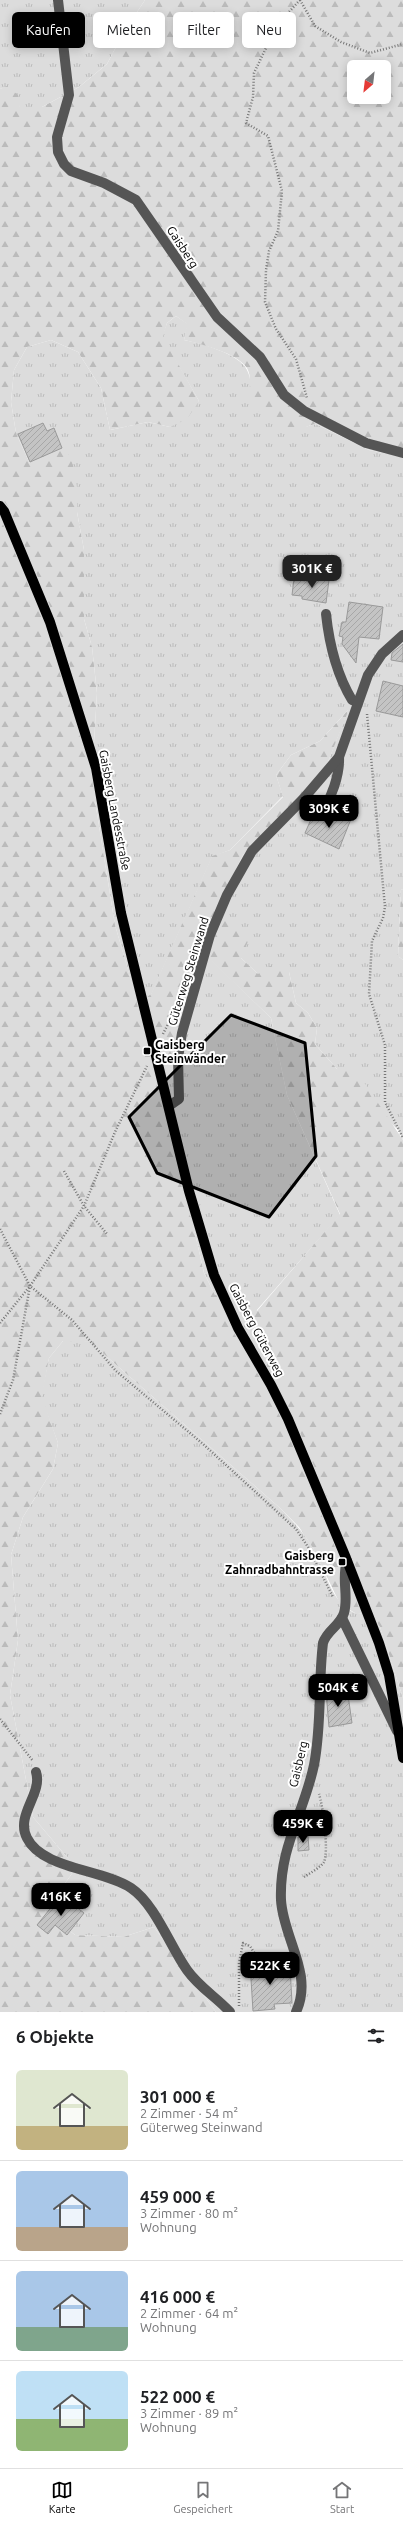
<!DOCTYPE html>
<html lang="de">
<head>
<meta charset="utf-8">
<style>
  :root { --surface:#fff; --page:#f2f2f2; --text:#202124; --muted:#757577; --line:#e0e0e0; --accent:#000 }
  body { margin:0; font-family:Ubuntu,sans-serif; background:var(--page); color:var(--text); height:100vh; display:flex; flex-direction:column; font-size:15px; white-space:nowrap }
  * { box-sizing:border-box; margin:0 }
  p { font-size:13px; color:var(--muted) }
  .icon { flex:none; width:22px; height:22px; fill:none; stroke:currentColor; stroke-width:2; stroke-linecap:round; stroke-linejoin:round }
  .map { position:relative; height:2012px; overflow:hidden }
  .drawer { display:flex; flex-direction:column; background:var(--surface); flex:1 }
  .drawer>* { flex:none }
  .top-card { position:absolute; left:12px; top:12px; width:379px; height:36px; display:flex; gap:8px }
  .needle { width:26px; rotate:208deg }
  .fabs { position:absolute; left:347px; top:60px; display:grid; gap:8px }
  .fabs a { display:grid; place-items:center; width:44px; height:44px; border-radius:6px; background:var(--surface); box-shadow:0 2px 10px #0003; font-size:20px }
  .price { position:absolute; translate:-50% -34px; padding:0 9px; border-radius:8px; background:var(--accent); color:#fff; font-size:13px; line-height:26px; filter:drop-shadow(0 1px 2px #0008) }
  .price::after { content:''; position:absolute; left:50%; top:24px; width:12px; height:9px; margin-left:-6px; background:inherit; clip-path:polygon(0 0,100% 0,50% 100%) }
  .price.current { background:#222; color:#fff }
  ul { padding:0; list-style:none }
  li { display:flex; align-items:center; gap:12px; height:100px; padding:0 16px }
  li+li { border-top:1px solid var(--line) }
  li span { display:grid; place-items:center; flex:none; width:112px; height:80px; border-radius:6px; color:#555 }
  li>.icon { margin-inline-start:auto }
  span .icon { width:48px; height:48px; fill:#fffc; stroke-width:1 }
  li b { font-size:17px }
  h2 { display:flex; justify-content:space-between; align-items:center; height:48px; padding:0 16px; font-size:17px }
  .tag { padding:0 14px; border-radius:6px; background:var(--surface); box-shadow:0 2px 10px #0003; font-size:14px; line-height:36px }
  .tag.current { background:var(--accent); color:#fff }
  .tabs { display:flex; justify-content:space-around; align-items:center; height:56px; border-top:1px solid var(--line); background:var(--surface); font-size:11px; color:var(--muted) }
  .tabs a { display:grid; justify-items:center; gap:2px }
  .tabs .current { color:var(--accent) }
  .map>svg:first-child { display:block }
  .grass { fill:url(#grass-tufts) }
  .forest { fill:url(#forest-firs); fill-rule:evenodd }
  .building { fill:url(#building-hatch); stroke:#999 }
  .lines { fill:none; stroke-linecap:round; stroke-linejoin:round }
  .major-casing { stroke:#dbdbdb; stroke-width:12 }
  .path { stroke:#777; stroke-width:2.5; stroke-dasharray:1 2; stroke-linecap:butt }
  .minor { stroke:#555; stroke-width:10 }
  .major { stroke:#000; stroke-width:10 }
  .marked { fill:#000; fill-opacity:0.2; stroke:#000; stroke-width:3; stroke-linejoin:round }
  .poi-dot { fill:#000; stroke:#fff; stroke-width:1.5 }
  .labels { text-anchor:middle; dominant-baseline:central; stroke-width:4; stroke-linejoin:round; paint-order:stroke }
  .street-label { font-size:12px; fill:#000; stroke:#fff }
  .poi-label { font-size:12px; font-weight:bold; fill:#000; stroke:#fff; text-anchor:start }
</style>
</head>
<body>
<div class="map">
<svg width="403" height="2012" viewBox="0 0 403 2012">
  <defs>
    <pattern id="grass-tufts" width="24" height="20" patternUnits="userSpaceOnUse"><rect width="24" height="20" fill="#dcdcdc"/><path d="M3 7l-1-3M5 7V3M7 7l1-3M15 17l-1-3M17 17v-4M19 17l1-3" fill="none" stroke="#bbb"/></pattern>
    <pattern id="forest-firs" width="22" height="20" patternUnits="userSpaceOnUse"><rect width="22" height="20" fill="#dcdcdc"/><path d="M5 1l3.5 6h-7zM16 11l3.5 6h-7z" fill="#bbb"/></pattern>
    <pattern id="building-hatch" width="6" height="6" patternUnits="userSpaceOnUse"><rect width="6" height="6" fill="#c4c4c4"/><path d="M-1 1l2-2M0 6l6-6M5 7l2-2" fill="none" stroke="#a7a7a7"/></pattern>
  </defs>
  <rect width="100%" height="100%" fill="#fff"/>
  <g class="grass">
    <polygon points="0,0 145,0 125,30 107,64 79,87 42,107 20,107 7,87 0,89"/>
    <path d="M176,316L188,324L184,340C200,343 240,354 247,370C251,378 251,385 250,394L293,430L316,424L369,450L403,457V890L401,889L398,956L403,960V1140L399,1131L337,1069L315,1044L317,1028L308,1013L296,1003L289,972L258,974L241,958L215,913L243,855L326,767L348,710L320,741L291,755L276,775L283,796L230,850L212,857L151,995L138,1005L115,925L95,801L94,743L97,693L92,647L84,619V550L77,512V488L30,464L16,433L11,402L14,370L27,347L51,340L78,352L101,388L110,430L148,422L170,427L199,401L162,337L167,323Z"/>
    <polygon points="203,952 271,1018 287,1095 340,1215 256,1311 222,1294 215,1295 204,1273 159,1074"/>
    <path d="M76,1340L90,1342L280,1508C292,1520 303,1532 312,1546C326,1568 329,1602 355,1613C367,1612 373,1618 380,1627L403,1698V2012H216L154,1927L123,1937L75,1935L45,1911L76,1868L33,1817L10,1695L18,1640L11,1555L23,1517L53,1469L58,1443L41,1397L49,1358L63,1341Z"/>
  </g>
  <g class="forest">
    <path d="M145,0H403V457L369,450L316,424C309,425 299,431 292,430C274,428 254,413 250,395C249,386 252,377 247,368C237,353 201,344 184,340L187,324L176,316L167,323L163,337L199,401L187,419L170,427L148,422L110,430L101,388L78,352L51,340L27,347L14,370L11,402L16,433L30,464L66,448L73,465L77,488V512L84,550V619L92,647L97,693L94,743L95,801L115,925L138,1004L151,994L212,856L230,850L283,797L276,775L291,755L320,741L349,709L326,767L325,788L312,809L284,814L243,855L215,913L249,939L241,958L258,974L270,966L289,972L296,1003L308,1013L317,1028L315,1044L337,1069L357,1072L403,1140V1698L380,1627C373,1618 367,1612 355,1613L340,1604L313,1548L299,1527L280,1508L90,1342L63,1341L49,1358L42,1397L58,1443L53,1469L23,1517L11,1555L18,1640L10,1695L33,1817L76,1868L45,1911L75,1935L123,1937L154,1927L216,2012H0V89L7,86L18,95L20,107H42L79,87L107,64L125,30ZM354,67H384V97H354ZM203,953L271,1018L287,1095L340,1214L257,1311L246,1285L236,1282L222,1294L215,1295L204,1273L159,1074L174,1068Z"/>
    <polygon points="401,889 403,890 403,960 398,956"/>
  </g>
  <g class="building">
    <polygon points="43,423 47,431 54,428 62,448 30,462 18,434"/>
    <polygon points="305,577 329,580 326,603 302,599 302,596 292,595 294,579 305,581"/>
    <polygon points="349,602 383,607 379,639 359,637 356,663 342,644 343,637 339,636 342,622 346,622"/>
    <polygon points="403,644 403,662 391,660 392,653"/>
    <polygon points="383,681 403,686 403,717 376,711"/>
    <polygon points="331,811 351,819 339,849 305,833 312,817 323,820"/>
    <polygon points="347,1688 352,1723 329,1727 326,1691"/>
    <polygon points="308,1836 309,1850 298,1851 298,1837"/>
    <polygon points="61,1895 84,1913 67,1935 55,1925 48,1934 37,1925"/>
    <polygon points="275,1962 276,1967 290,1966 292,2003 274,2004 275,2009 253,2011 250,1963"/>
  </g>
  <g class="lines">
    <defs>
      <polyline id="major" points="0,506 4,511 50,622 96,768 121,913 189,1191 214,1275 238,1328 271,1385 288,1419 346,1558 379,1643 389,1675 403,1758"/>
    </defs>
    <use href="#major" class="major-casing"/>
    <g class="path">
      <polyline points="300,0 277,25 254,73 253,97 246,123 268,136 282,191 278,231 269,251 266,270 265,302 276,329 296,359 307,398"/>
      <polyline points="300,0 315,26 341,42 370,53 403,44"/>
      <polyline points="367,714 385,907 383,918 372,941 369,994 385,1045 385,1102 403,1138"/>
      <polyline points="163,1034 174,1012"/>
      <polyline points="64,1171 84,1206 107,1234"/>
      <polyline points="0,1229 30,1286 72,1320 116,1371 203,1444 296,1529 308,1547 333,1597"/>
      <polyline points="0,1323 30,1286 84,1206 115,1132 147,1066"/>
      <polyline points="0,1414 13,1380 30,1286"/>
      <polyline points="0,1719 33,1761"/>
      <path d="M304,1877C310,1873 320,1868 324,1862C329,1851 323,1806 319,1794"/>
      <polyline points="239,2006 239,1963 243,1943 250,1946 260,1962"/>
    </g>
    <g class="minor">
      <polyline points="58,0 69,95 57,137 58,152 64,164 71,171 104,183 136,200 217,317 260,357 284,395 304,411 366,443 403,453"/>
      <path d="M326,614C329,642 337,675 352,700L358,702"/>
      <path d="M322,814C331,798 340,775 339,757"/>
      <polyline points="169,1106 179,1099 178,1058 182,1033 210,935 227,895 252,851 304,798 339,757 368,675 382,654 403,635"/>
      <polyline points="342,1618 397,1731"/>
      <path d="M36,1772C43,1794 15,1815 27,1838C42,1869 102,1869 131,1888C155,1904 170,1946 187,1970C199,1987 216,1997 230,2012"/>
      <path d="M296,2012C314,1974 283,1938 281,1900C279,1847 304,1813 314,1765C322,1724 318,1684 323,1643C327,1630 340,1626 344,1613C349,1596 341,1579 347,1561"/>
    </g>
    <use href="#major" class="major"/>
  </g>
  <path class="marked" d="M231,1015L305,1043L316,1156L269,1217L157,1173L129,1117Z"/>
  <g class="poi-dot">
    <rect x="143" y="1047" width="8" height="8" rx="2"/>
    <rect x="338" y="1558" width="8" height="8" rx="2"/>
  </g>
  <g class="labels">
    <g class="street-label">
      <text transform="translate(183 247) rotate(57)">Gaisberg</text>
      <text transform="translate(115 810) rotate(79)">Gaisberg Landesstraße</text>
      <text transform="translate(188 971) rotate(-73)">Güterweg Steinwand</text>
      <text transform="translate(257 1330) rotate(62)">Gaisberg Güterweg</text>
      <text transform="translate(298 1764) rotate(-77)">Gaisberg</text>
    </g>
    <g class="poi-label">
      <text x="155" y="1044">Gaisberg<tspan x="155" dy="14">Steinwänder</tspan></text>
      <text x="334" y="1555" text-anchor="end">Gaisberg<tspan x="334" dy="14">Zahnradbahntrasse</tspan></text>
    </g>
  </g>
</svg>
<div class="fabs">
<a><svg class="needle" viewBox="-14 -14 28 28"><path d="M0-13l5 13h-10z" fill="#e53935"/><path d="M0 13l5-13h-10z" fill="#757577"/></svg></a>
</div>
<b class="price current" style="left:312px;top:589px">301K €</b>
<b class="price" style="left:329px;top:829px">309K €</b>
<b class="price" style="left:338px;top:1708px">504K €</b>
<b class="price" style="left:303px;top:1844px">459K €</b>
<b class="price" style="left:61px;top:1917px">416K €</b>
<b class="price" style="left:270px;top:1986px">522K €</b>
<div class="top-card">
<a class="tag current">Kaufen</a>
<a class="tag">Mieten</a>
<a class="tag">Filter</a>
<a class="tag">Neu</a>
</div>
</div>
<section class="drawer">
<h2>6 Objekte<svg class="icon" aria-label="filters" viewBox="0 0 24 24"><path d="M4 7h16M4 17h16"/><circle cx="9" cy="7" r="2"/><circle cx="15" cy="17" r="2"/></svg></h2>
<ul>
<li><span style="background:linear-gradient(#dfe7d0 70%,#c2b280 0)"><svg class="icon" aria-label="home" viewBox="0 0 24 24"><path d="M3 11l9-7 9 7M6 9v11h12V9"/></svg></span><div><b>301 000 €</b><p>2 Zimmer · 54 m²</p><p>Güterweg Steinwand</p></div></li>
<li><span style="background:linear-gradient(#a9c7e8 70%,#b9a48a 0)"><svg class="icon" aria-label="home" viewBox="0 0 24 24"><path d="M3 11l9-7 9 7M6 9v11h12V9"/></svg></span><div><b>459 000 €</b><p>3 Zimmer · 80 m²</p><p>Wohnung</p></div></li>
<li><span style="background:linear-gradient(#a9c7e8 70%,#7fa58c 0)"><svg class="icon" aria-label="home" viewBox="0 0 24 24"><path d="M3 11l9-7 9 7M6 9v11h12V9"/></svg></span><div><b>416 000 €</b><p>2 Zimmer · 64 m²</p><p>Wohnung</p></div></li>
<li><span style="background:linear-gradient(#bfe0f5 60%,#8fb573 0)"><svg class="icon" aria-label="home" viewBox="0 0 24 24"><path d="M3 11l9-7 9 7M6 9v11h12V9"/></svg></span><div><b>522 000 €</b><p>3 Zimmer · 89 m²</p><p>Wohnung</p></div></li>
</ul>
</section>
<nav class="tabs">
<a class="current"><svg class="icon" aria-label="map" viewBox="0 0 24 24"><path d="M3 6l6-2 6 2 6-2v14l-6 2-6-2-6 2zM9 4v14M15 6v14"/></svg>Karte</a>
<a><svg class="icon" aria-label="saved" viewBox="0 0 24 24"><path d="M7 4h10v16l-5-4-5 4z"/></svg>Gespeichert</a>
<a><svg class="icon" aria-label="home" viewBox="0 0 24 24"><path d="M3 11l9-7 9 7M6 9v11h12V9"/></svg>Start</a>
</nav>
</body>
</html>
